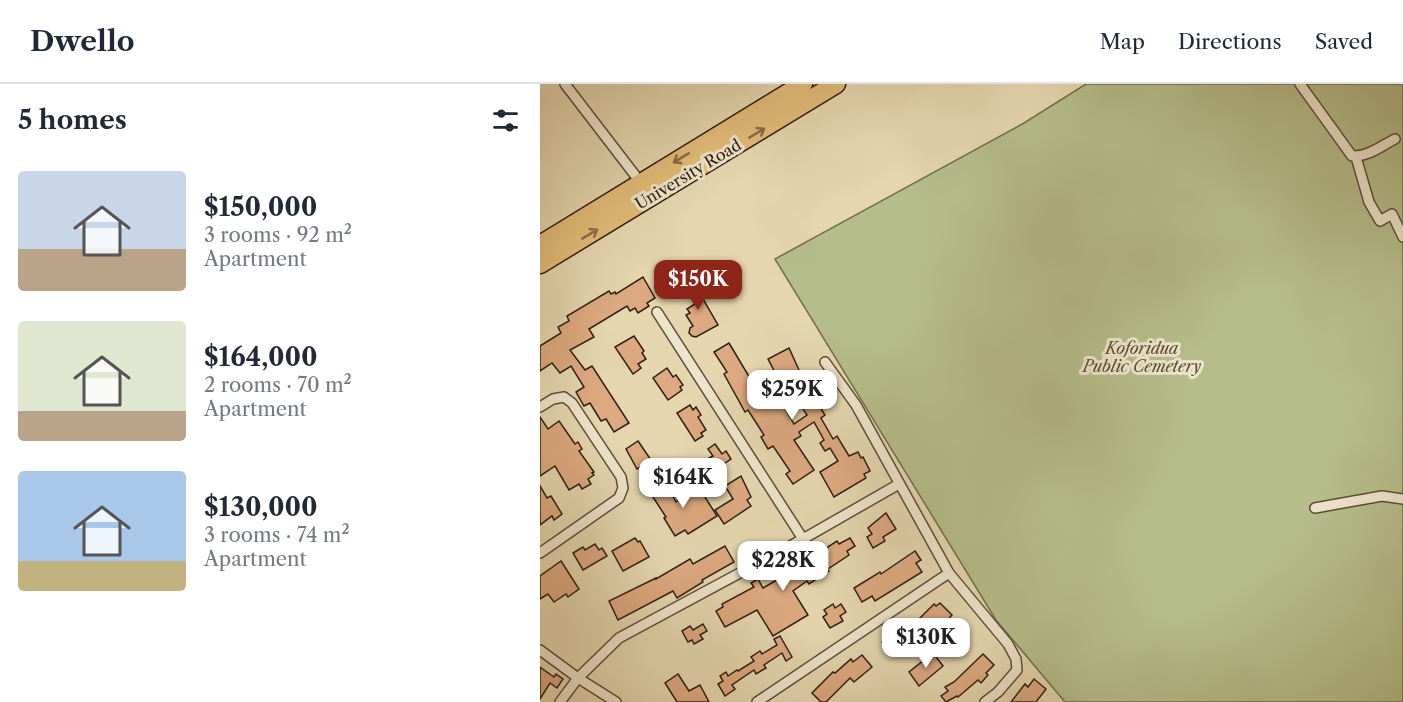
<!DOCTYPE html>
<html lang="en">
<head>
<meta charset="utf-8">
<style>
  :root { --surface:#fff; --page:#f2f2f3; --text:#1f2937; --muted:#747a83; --line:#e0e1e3; --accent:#8f2418 }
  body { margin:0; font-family:"Libre Caslon Text",serif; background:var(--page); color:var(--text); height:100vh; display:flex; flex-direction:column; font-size:22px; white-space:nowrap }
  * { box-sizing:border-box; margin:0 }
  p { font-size:20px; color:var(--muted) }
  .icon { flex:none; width:33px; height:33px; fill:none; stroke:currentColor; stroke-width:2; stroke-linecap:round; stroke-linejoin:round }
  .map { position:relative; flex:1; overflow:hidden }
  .drawer { display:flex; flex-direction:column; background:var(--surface); width:540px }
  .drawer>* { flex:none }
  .price { position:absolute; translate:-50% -51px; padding:0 14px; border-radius:12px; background:#fff; color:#222; font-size:20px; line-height:39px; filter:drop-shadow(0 2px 3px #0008) }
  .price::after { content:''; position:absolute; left:50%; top:36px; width:18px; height:14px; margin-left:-9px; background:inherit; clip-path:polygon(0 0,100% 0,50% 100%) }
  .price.active { background:var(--accent); color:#fff }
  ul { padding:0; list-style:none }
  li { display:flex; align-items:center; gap:18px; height:150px; padding:0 18px }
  li span { display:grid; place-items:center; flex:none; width:168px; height:120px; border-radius:6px; color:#555 }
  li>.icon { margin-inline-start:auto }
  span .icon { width:72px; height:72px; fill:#fffc; stroke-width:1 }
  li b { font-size:26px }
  h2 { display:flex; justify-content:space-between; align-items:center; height:72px; padding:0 18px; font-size:26px }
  header { display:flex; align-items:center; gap:36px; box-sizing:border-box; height:84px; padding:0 30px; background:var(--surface); border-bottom:2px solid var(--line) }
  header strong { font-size:28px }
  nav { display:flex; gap:33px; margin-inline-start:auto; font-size:21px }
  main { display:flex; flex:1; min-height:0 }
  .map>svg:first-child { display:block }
  .green { fill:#b5bd8a; stroke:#726e4e; stroke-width:1.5 }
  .building { fill:#dda980; stroke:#2e1e12; stroke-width:1.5 }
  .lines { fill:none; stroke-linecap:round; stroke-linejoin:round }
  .street-casing { stroke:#5c4c39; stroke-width:12 }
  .highway-casing { stroke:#2e1e12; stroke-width:21 }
  .street { stroke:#eee4cb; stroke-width:9 }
  .highway { stroke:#e2bb78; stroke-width:18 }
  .oneway { stroke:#886c45 }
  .labels { text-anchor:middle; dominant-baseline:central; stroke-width:6; stroke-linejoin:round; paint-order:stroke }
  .street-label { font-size:16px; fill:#2e1e12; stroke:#eee4cb }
  .park-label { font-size:16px; font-style:italic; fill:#564e36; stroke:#eee4cb }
</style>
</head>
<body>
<header>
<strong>Dwello</strong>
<nav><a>Map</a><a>Directions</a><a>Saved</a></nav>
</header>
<main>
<section class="drawer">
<h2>5 homes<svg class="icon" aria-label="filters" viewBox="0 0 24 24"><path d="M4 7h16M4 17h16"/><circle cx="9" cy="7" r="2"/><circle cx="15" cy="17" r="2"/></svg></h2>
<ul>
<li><span style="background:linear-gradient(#c9d6e8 65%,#b9a48a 0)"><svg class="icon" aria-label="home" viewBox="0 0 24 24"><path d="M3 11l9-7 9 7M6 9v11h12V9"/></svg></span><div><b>$150,000</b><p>3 rooms · 92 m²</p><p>Apartment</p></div></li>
<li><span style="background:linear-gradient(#dfe7d0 75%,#b9a48a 0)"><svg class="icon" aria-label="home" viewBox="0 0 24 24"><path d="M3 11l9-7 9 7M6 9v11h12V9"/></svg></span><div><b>$164,000</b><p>2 rooms · 70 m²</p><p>Apartment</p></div></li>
<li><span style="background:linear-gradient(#a9c7e8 75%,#c2b280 0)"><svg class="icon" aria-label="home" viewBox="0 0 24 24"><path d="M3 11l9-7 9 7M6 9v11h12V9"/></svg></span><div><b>$130,000</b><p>3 rooms · 74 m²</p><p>Apartment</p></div></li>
</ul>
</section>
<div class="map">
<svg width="863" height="618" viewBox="0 0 863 618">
  <rect width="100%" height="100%" fill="#e5d6af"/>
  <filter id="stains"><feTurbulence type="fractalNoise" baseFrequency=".00333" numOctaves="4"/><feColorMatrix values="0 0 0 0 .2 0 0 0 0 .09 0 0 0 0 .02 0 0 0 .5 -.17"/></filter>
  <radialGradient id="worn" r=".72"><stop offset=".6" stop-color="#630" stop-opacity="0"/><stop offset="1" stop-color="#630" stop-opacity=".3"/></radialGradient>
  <polygon class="green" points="546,0 863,0 863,618 525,618 456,536 235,175 484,39"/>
  <g class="building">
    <polygon points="145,189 161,216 163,215 178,241 156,253 152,252 149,249 150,244 153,242 146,231 150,229 147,225 155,220 138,193"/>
    <polygon points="103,193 115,214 107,219 109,222 98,229 95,224 90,227 87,222 49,245 54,253 30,266 45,286 52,282 89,339 74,348 66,335 61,337 50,319 44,322 36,308 44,303 31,282 20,289 12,279 0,287 0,262 21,249 18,243 29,237 27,232 69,207 71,210 75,208 76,210"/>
    <polygon points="94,252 104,267 102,269 106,275 98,280 101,284 93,290 75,263"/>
    <polygon points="189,259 220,311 225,308 234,322 241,318 254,340 267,331 250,305 245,307 228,275 249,264 264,297 285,331 281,334 293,355 297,352 309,372 318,368 321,374 323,373 330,387 324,390 326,394 294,413 280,388 298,377 290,364 285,367 280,359 284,356 274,338 259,348 261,352 254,356 274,386 253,400 246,390 250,387 233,362 228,365 221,353 224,351 208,326 205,328 184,290 187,288 174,268"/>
    <polygon points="127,284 133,293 136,291 143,301 140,303 142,306 128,316 113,294"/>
    <polygon points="150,321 153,326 156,323 161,331 158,333 166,346 161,349 163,352 155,357 137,329"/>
    <polygon points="0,333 8,345 19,337 35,360 38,358 42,365 39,367 54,388 52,389 54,391 48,395 51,400 42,405 39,400 29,406 15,382 0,392"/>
    <polygon points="98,357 111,376 97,385 86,365"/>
    <polygon points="175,360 182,370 186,367 191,375 179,383 176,379 174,381 169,374 173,372 168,365"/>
    <polygon points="201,392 211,413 207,416 211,422 184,440 175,426 193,415 185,402"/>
    <polygon points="124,395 136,418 158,402 177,432 148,450 145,446 135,452 124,434 126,433 111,410 113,409 110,403"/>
    <polygon points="0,402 7,414 11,412 22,430 14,436 12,432 0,441"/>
    <polygon points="346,429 356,445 343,453 345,457 333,464 327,453 332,450 328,444"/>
    <polygon points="95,454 98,458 100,457 109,473 83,487 72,467"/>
    <polygon points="310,454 315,462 307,467 309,471 288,485 289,487 269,500 267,497 253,507 268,531 233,552 217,526 185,543 176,527 183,523 182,520 214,503 211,499 218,495 223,504 249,489 248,487 254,483 252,480 260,475 263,479 297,457 299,460"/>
    <polygon points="55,460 59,466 62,464 67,472 43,486 33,469 43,463 45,466"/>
    <polygon points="185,462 194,478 162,496 163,498 137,514 133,507 78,536 69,517 116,494 116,495 150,475 153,480"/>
    <polygon points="375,467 381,476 376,479 382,488 335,517 332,512 322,518 314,504 340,488 341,490"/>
    <polygon points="21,477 39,505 28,513 26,510 14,518 8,510 0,515 0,492"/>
    <polygon points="400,519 412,531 391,553 383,545 386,542 379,535 394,520 396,522"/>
    <polygon points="293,520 295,524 301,520 306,528 300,532 303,537 290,544 283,533 287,530 284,526"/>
    <polygon points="163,540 167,547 160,551 163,555 154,560 152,556 148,558 142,547 150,542 153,546"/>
    <polygon points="359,546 366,553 361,558 363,561 356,568 353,566 351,568 342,558 348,552 351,555"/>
    <polygon points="240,552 252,573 246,577 242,569 224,581 226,584 216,590 214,586 192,601 195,605 185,612 178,600 183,597 180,592 186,588 188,592 197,586 198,587 214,577 211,573 220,567 222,570 237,561 234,555"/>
    <polygon points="393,569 403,582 379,602 369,588"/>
    <polygon points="443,570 454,581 446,589 448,591 441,599 438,596 418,613 417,612 406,618 401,612 408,607 405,603 414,598"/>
    <polygon points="322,571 332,583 314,598 310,594 286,618 281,618 272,609 293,588 295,589 311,575 313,578"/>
    <polygon points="0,583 14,593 16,590 23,595 17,604 10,599 0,615"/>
    <polygon points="138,590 149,607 160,601 169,618 137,618 125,599"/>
    <polygon points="494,595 506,605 496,618 471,618 485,600 488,603"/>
  </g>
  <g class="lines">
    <defs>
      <g id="street">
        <polyline points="25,0 101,99"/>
        <path d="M760,0L812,72C828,73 841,62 855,55"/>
        <polyline points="816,73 829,118 840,137 852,130 863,153"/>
        <polyline points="117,228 263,455"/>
        <polyline points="285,278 316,321 409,489 468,560 476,575 477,586 458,608 445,618"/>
        <polyline points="0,323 13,315 24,313 32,319 81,393 83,404 79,414 0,469"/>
        <polyline points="775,424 842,412 863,415"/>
        <polyline points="0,566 38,594 76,618"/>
        <polyline points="20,618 38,594 79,554 263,455 359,400"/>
        <polyline points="217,618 409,489"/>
      </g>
      <g id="highway">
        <polyline points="0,161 263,0"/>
        <polyline points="0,180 296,0"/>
      </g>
    </defs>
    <use href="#street" class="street-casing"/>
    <use href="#highway" class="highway-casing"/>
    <use href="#street" class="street"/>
    <use href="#highway" class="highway"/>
  </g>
  <defs><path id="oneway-shaft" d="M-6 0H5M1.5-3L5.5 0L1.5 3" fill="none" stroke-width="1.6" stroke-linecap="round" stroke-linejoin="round" transform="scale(1.5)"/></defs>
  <g class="oneway">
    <use href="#oneway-shaft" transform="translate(217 49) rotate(-31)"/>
    <use href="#oneway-shaft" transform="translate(141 74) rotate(149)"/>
    <use href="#oneway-shaft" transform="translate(50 150) rotate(-31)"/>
  </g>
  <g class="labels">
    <g class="street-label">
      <text transform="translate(148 90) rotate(-31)">University Road</text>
    </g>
    <g class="park-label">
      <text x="602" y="264">Koforidua<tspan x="602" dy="18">Public Cemetery</tspan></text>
    </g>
  </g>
  <rect width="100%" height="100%" filter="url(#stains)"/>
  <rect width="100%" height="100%" fill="url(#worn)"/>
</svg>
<b class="price active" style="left:158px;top:227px">$150K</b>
<b class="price" style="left:252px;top:337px">$259K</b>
<b class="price" style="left:143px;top:425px">$164K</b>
<b class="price" style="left:243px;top:508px">$228K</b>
<b class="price" style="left:386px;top:585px">$130K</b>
</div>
</main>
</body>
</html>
